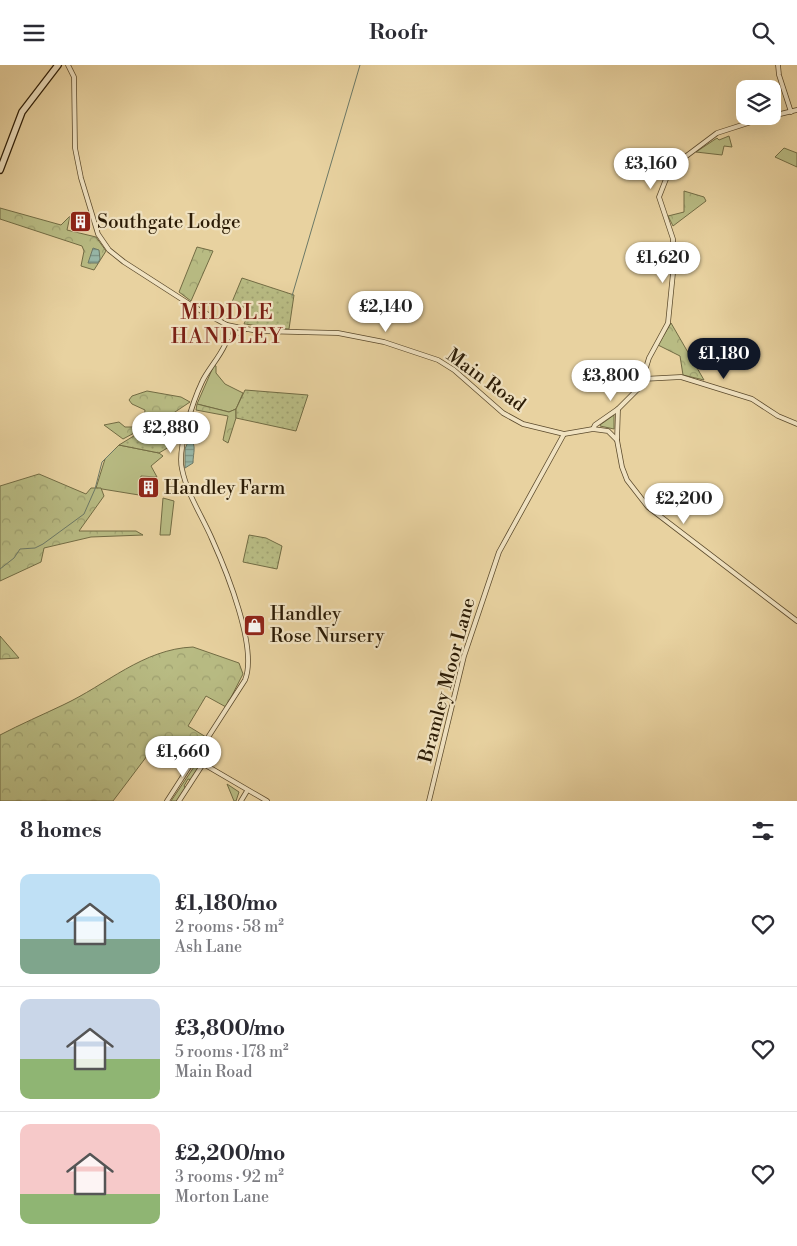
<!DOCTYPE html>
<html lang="en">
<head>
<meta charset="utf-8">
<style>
  :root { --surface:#fff; --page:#f2f2f3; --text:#2b2b33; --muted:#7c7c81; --line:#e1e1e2; --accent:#111827 }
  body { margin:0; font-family:"Libre Bodoni",serif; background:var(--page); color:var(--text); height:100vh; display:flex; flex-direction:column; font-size:19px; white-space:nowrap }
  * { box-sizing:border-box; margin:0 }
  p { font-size:16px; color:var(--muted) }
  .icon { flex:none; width:28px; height:28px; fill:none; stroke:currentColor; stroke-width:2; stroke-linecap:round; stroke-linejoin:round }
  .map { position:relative; height:736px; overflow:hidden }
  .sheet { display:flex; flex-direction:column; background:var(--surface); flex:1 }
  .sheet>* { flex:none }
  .tools { position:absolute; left:736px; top:15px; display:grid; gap:10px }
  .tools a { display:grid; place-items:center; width:45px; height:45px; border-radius:10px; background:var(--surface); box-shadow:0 5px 20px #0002; font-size:25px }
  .price { position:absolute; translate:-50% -42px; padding:0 11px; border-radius:18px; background:#fff; color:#222; font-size:16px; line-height:32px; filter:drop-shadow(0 1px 2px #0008) }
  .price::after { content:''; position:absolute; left:50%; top:30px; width:15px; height:11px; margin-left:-8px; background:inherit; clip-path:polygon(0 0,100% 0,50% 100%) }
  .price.active { background:var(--accent); color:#fff }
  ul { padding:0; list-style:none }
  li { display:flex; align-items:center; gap:15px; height:125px; padding:0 20px }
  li+li { border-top:1px solid var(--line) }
  li span { display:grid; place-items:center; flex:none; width:140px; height:100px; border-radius:10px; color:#555 }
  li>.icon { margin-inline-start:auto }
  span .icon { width:60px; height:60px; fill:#fffc; stroke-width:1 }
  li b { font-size:21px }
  h2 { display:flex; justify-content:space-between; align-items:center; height:60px; padding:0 20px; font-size:21px }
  header { display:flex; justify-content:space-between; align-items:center; height:65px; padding:0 20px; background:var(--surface); font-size:22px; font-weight:600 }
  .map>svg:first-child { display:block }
  .grass { fill:#b8bb83; stroke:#726c44 }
  .forest { fill:url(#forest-crowns); stroke:#726c44 }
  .garden { fill:url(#garden-dots); stroke:#726c44 }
  .water { fill:url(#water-rules); stroke:#6c7967 }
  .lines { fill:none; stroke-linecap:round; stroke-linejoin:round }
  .stream { stroke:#6c7967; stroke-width:1 }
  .street-casing { stroke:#5b4a2c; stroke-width:5.5 }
  .secondary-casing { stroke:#2c1c06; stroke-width:8 }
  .street { stroke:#f0e2c1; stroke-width:4 }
  .secondary { stroke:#f0e2c1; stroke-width:5.5 }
  .labels { text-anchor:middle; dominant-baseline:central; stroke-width:4.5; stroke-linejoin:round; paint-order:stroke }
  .poi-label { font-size:19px; fill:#2c1c06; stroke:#f0e2c1; text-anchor:start }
  .street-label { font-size:19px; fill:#2c1c06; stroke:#f0e2c1 }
  .quarter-label { font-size:21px; letter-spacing:1px; fill:#7a1f14; stroke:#f0e2c1 }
</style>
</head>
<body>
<header><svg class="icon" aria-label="menu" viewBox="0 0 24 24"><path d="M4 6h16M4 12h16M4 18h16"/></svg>Roofr<svg class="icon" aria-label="search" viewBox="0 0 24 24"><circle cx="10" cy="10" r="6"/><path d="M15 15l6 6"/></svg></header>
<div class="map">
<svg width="797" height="736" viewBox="0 0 797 736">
  <defs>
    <pattern id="forest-crowns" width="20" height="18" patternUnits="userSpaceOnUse" patternTransform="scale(1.25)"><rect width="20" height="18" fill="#b8bb83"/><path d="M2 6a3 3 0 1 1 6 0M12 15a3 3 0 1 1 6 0" fill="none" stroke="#9ea070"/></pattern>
    <pattern id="garden-dots" width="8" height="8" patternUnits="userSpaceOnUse" patternTransform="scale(1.25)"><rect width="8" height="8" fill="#b8bb83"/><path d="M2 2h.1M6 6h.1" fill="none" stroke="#9ea070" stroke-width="1.8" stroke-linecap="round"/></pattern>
    <pattern id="water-rules" width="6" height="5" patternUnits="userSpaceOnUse" patternTransform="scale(1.25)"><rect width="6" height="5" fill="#97b7a8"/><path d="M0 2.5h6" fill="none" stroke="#7b9487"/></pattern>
  </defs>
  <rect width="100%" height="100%" fill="#e8d2a0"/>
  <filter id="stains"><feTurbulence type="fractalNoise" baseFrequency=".004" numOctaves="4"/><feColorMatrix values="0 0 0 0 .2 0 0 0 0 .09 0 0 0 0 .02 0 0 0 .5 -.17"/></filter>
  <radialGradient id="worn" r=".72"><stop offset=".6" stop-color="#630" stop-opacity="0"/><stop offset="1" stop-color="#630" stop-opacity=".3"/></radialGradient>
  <g class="grass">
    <polygon points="729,71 732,82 724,81 722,90 696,87 717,73 719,75"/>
    <polygon points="784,83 797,88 797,102 775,92"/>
    <polygon points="214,300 216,301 216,308 225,319 243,328 236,344 229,347 197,339"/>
    <polygon points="614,350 614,364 600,361 600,360"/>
    <polygon points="119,380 159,388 163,391 151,401 157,412 141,411 139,430 96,423 105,394"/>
    <polygon points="163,433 174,436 170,470 160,470"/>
    <polygon points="196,699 198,699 199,703 192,715 188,714 184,721 186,724 178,736 171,736"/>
    <polygon points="227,719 239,727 236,736 234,736"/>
  </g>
  <g class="forest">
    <polygon points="684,126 704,132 706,136 673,161 668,151 684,147"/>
    <polygon points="0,143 61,160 70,151 67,165 96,172 106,186 94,205 81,201 84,186 82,181 0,154"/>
    <polygon points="197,182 213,186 191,236 179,227"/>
    <polygon points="671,258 704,315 683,310 680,291 658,280"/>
    <polygon points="147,326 181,332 190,337 151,363 171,367 170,372 136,367 123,374 104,360 119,357 125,362 133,362 144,354 145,345 132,339 129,335 132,331"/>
    <polygon points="197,339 229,347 236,344 236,353 228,378 223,375 228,351 196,345"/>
    <polygon points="39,409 86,429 91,423 101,423 104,431 79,466 136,466 143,470 91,472 44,483 41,497 0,516 0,421"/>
    <polygon points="0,571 19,593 0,594"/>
    <path d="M193,582L239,598L243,609L226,642L206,631L188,661L206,672L190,697L156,679L113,736H0V670C21,659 42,650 63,640C106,620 143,584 193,582Z"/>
  </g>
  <g class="garden">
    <polygon points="242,213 294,230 289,264 244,259 250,245 232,237"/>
    <polygon points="245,325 308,330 296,366 236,353 236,344"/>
    <polygon points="137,369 179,376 159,388 119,380"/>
    <polygon points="249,470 266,473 282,481 277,504 243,497"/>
  </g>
  <g class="water">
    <polygon points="93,183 99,185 100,194 98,198 88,198"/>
    <path d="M190,372C197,382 193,387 193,398L185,403V384Z"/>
  </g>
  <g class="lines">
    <g class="stream">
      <polyline points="292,231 360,0"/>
      <polyline points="0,504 14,493 20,484 35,483 43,479 84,449 95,424 102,397 115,384"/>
    </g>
    <defs>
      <g id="street">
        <polyline points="68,0 74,12 75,83 81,113 98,169 109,185 124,197 194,242 227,260 257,266 338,268 384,277 438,295 454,305 503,348 523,359 564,369 593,364 608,366 617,375 622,402 627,415 648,442 797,556"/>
        <polyline points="778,0 779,10 791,47"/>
        <polyline points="772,51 797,45"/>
        <polyline points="228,273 246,264"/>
        <polyline points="643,314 681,312 752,334 778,351 797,359"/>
        <polyline points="593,364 595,360 618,344 640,322 649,293 668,258 673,208 673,174 659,132 668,109 685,92 717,68 770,51"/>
        <polyline points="617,375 618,344"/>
        <polyline points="195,694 267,736"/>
        <path d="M167,736L245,615C258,583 226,505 212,474C202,451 187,429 182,404C177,384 193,336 202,317C209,301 234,278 227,260"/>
        <polyline points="179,736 203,699"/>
        <polyline points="241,736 247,726"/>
        <polyline points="429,736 464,591 499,487 564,369"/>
      </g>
      <polyline id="secondary" points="0,105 22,47 58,0"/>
    </defs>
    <use href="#street" class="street-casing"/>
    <use href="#secondary" class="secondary-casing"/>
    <use href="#street" class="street"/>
    <use href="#secondary" class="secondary"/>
  </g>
  <defs>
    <symbol id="building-square" viewBox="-11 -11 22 22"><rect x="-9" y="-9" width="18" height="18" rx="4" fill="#8f2418" stroke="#f0e2c1"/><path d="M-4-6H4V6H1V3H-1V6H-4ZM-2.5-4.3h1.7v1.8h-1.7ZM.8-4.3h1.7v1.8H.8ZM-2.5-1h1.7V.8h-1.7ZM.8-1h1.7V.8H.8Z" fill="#fff"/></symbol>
    <symbol id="shop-square" viewBox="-11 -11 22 22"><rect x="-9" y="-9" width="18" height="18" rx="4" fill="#8f2418" stroke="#f0e2c1"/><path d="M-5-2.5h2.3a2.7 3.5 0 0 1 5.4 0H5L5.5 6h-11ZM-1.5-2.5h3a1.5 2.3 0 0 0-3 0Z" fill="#fff"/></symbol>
  </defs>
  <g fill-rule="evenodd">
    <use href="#building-square" x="68" y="144" width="25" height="25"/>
    <use href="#building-square" x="136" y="410" width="25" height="25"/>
    <use href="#shop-square" x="242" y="548" width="25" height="25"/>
  </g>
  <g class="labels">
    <g class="poi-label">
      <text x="97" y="157">Southgate Lodge</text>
      <text x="164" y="423">Handley Farm</text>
      <text x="270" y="549">Handley<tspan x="270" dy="22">Rose Nursery</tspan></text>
    </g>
    <g class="street-label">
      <text transform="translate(486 315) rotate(36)">Main Road</text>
      <text transform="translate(447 615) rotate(-75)">Bramley Moor Lane</text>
    </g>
    <g class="quarter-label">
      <text x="227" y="248">MIDDLE<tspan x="227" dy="24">HANDLEY</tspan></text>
    </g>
  </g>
  <rect width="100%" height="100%" filter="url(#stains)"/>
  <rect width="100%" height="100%" fill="url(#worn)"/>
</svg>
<div class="tools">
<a><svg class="icon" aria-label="layers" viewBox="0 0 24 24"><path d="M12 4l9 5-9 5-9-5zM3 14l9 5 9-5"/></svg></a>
</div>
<b class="price" style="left:651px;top:125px">£3,160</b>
<b class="price" style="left:663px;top:219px">£1,620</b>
<b class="price" style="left:386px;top:268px">£2,140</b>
<b class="price active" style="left:724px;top:315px">£1,180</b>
<b class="price" style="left:611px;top:337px">£3,800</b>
<b class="price" style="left:171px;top:389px">£2,880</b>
<b class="price" style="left:684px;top:460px">£2,200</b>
<b class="price" style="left:183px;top:713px">£1,660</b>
</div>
<section class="sheet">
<h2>8 homes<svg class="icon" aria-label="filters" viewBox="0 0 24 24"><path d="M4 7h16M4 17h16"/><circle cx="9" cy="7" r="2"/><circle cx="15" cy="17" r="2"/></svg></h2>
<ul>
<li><span style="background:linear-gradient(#bfe0f5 65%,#7fa58c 0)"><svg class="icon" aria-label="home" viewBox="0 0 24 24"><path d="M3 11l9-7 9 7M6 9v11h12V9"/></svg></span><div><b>£1,180/mo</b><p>2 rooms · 58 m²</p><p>Ash Lane</p></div><svg class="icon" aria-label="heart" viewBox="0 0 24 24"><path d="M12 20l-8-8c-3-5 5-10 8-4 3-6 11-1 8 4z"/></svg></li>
<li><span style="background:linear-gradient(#c9d6e8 60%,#8fb573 0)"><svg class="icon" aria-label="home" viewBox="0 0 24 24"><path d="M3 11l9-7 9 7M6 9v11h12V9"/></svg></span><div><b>£3,800/mo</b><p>5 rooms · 178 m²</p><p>Main Road</p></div><svg class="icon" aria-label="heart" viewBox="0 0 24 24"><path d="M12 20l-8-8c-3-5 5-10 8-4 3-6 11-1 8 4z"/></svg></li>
<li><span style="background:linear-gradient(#f6c9c9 70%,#8fb573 0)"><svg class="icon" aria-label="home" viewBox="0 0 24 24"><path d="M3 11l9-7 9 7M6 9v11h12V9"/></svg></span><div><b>£2,200/mo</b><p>3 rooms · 92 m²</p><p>Morton Lane</p></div><svg class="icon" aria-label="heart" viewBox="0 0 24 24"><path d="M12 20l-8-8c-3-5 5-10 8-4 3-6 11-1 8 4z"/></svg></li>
</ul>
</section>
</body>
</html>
